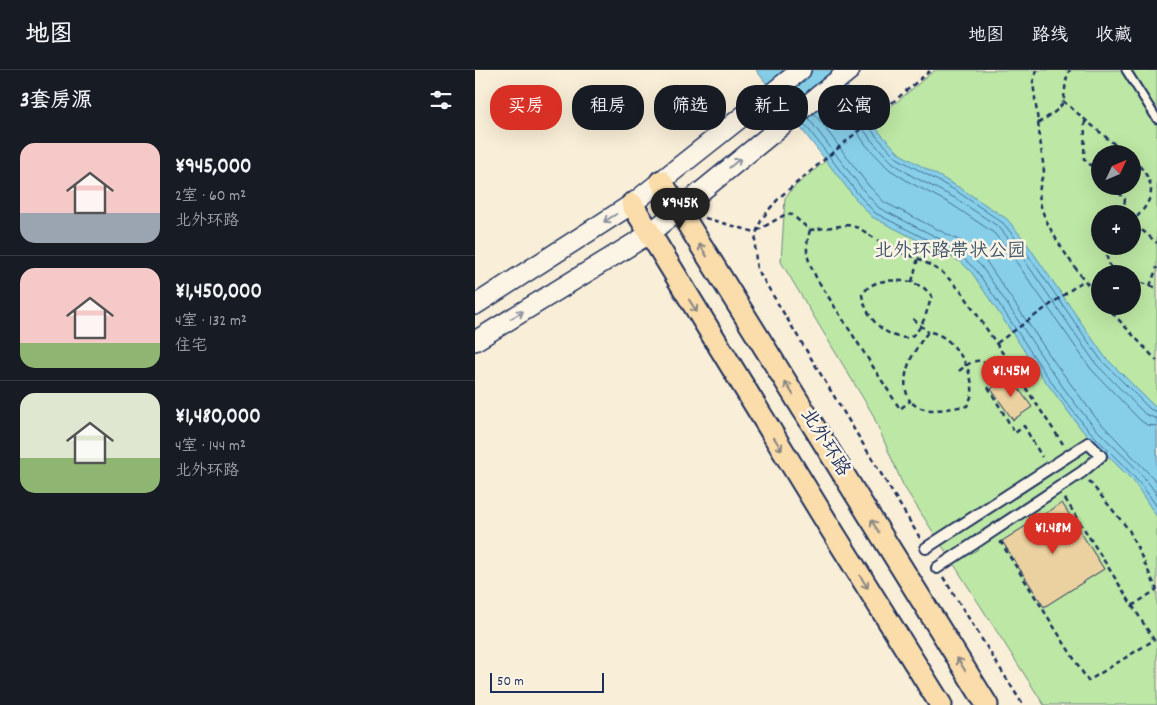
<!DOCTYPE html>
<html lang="zh">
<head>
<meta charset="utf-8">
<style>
  :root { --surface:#171b24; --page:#20242c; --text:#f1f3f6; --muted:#9ea1a6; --line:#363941; --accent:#d93025 }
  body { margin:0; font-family:Dekko,"LXGW WenKai TC",sans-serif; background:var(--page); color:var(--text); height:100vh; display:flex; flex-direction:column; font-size:19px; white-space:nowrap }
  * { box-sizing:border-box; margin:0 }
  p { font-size:16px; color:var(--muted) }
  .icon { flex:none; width:28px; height:28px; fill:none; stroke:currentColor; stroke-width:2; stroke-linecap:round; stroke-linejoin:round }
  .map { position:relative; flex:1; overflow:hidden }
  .details { display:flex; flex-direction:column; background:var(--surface); width:475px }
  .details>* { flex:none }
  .guide { position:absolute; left:15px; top:15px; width:475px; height:45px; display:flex; gap:10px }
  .needle { width:32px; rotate:46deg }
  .tools { position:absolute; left:616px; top:75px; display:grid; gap:10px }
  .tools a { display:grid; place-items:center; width:50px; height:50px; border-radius:50%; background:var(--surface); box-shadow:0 5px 20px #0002; font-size:25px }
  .scale { position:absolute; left:15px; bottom:12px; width:114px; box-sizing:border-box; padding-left:5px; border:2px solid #1b2f5e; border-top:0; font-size:14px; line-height:18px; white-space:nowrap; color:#1b2f5e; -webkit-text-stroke:4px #fcf5e5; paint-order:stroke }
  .price { position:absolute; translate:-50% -42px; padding:0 11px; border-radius:18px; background:var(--accent); color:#fff; font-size:16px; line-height:32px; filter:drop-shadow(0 1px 2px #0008) }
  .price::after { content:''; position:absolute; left:50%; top:30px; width:15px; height:11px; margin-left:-8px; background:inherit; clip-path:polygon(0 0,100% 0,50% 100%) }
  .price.active { background:#222; color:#fff }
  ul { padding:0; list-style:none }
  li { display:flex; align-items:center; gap:15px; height:125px; padding:0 20px }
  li+li { border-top:1px solid var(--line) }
  li span { display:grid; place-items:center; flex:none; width:140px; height:100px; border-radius:15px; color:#555 }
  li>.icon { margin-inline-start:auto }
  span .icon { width:60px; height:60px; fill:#fffc; stroke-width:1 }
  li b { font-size:21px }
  h2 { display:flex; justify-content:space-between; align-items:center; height:60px; padding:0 20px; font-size:21px }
  .chip { padding:0 18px; border-radius:20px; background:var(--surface); box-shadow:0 5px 20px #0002; font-size:18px; line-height:45px }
  .chip.active { background:var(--accent); color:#fff }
  header { display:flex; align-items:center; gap:30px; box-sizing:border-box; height:70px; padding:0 25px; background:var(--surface); border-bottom:1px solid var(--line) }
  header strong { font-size:24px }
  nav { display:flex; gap:28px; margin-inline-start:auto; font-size:18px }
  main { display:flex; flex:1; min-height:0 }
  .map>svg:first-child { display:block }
  .green { fill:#bde7a4; stroke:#6c8b81; fill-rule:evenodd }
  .water { fill:#87cfe8; stroke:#5c8fb1 }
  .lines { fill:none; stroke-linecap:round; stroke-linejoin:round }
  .shore { stroke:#466f95; stroke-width:1 }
  .building { fill:#ebd1a0; stroke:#1b2f5e }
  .service-casing { stroke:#1b2f5e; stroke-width:11 }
  .pedestrian-casing { stroke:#1b2f5e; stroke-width:14 }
  .secondary-casing { stroke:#1b2f5e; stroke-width:22 }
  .primary-casing { stroke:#1b2f5e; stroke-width:25 }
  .path { stroke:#1b2f5e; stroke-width:2.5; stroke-dasharray:5 4; stroke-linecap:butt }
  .service { stroke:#fcf5e5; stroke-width:7 }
  .pedestrian { stroke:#fcf5e5; stroke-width:10 }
  .secondary { stroke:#fcf5e5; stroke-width:19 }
  .primary { stroke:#faddab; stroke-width:21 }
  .oneway { stroke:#8c92a2 }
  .oneway2 { stroke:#8a8684 }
  .labels { text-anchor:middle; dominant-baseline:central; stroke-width:5; stroke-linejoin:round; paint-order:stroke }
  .park-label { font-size:19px; fill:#3b546c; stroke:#fcf5e5 }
  .street-label { font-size:19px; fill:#1b2f5e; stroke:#fcf5e5 }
</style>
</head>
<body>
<header>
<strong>地图</strong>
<nav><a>地图</a><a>路线</a><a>收藏</a></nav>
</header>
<main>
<section class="details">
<h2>3套房源<svg class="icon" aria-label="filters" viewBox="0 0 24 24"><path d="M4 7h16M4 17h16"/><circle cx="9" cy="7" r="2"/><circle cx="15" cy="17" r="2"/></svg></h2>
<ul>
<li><span style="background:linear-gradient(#f6c9c9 70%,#9aa5b1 0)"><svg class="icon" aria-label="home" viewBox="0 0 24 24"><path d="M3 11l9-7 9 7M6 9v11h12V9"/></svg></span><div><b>¥945,000</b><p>2室 · 60 m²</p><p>北外环路</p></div></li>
<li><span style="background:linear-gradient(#f6c9c9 75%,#8fb573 0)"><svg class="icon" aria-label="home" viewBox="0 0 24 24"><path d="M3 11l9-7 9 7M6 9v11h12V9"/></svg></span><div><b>¥1,450,000</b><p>4室 · 132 m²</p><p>住宅</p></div></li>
<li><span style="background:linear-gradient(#dfe7d0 65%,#8fb573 0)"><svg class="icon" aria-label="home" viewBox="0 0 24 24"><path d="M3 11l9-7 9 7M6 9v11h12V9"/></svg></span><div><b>¥1,480,000</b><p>4室 · 144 m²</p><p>北外环路</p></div></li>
</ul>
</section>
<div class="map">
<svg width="682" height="635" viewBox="0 0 682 635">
  <rect width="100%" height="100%" fill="#f9eed7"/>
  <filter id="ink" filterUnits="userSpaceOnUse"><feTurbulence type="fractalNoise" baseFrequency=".02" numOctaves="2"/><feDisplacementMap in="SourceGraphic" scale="10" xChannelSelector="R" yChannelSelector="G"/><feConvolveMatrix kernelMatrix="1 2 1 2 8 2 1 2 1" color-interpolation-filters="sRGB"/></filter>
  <g filter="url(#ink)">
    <path class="green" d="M460,0H682V635H569L428,415L397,343L306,192L310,128L318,118ZM625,84H658V116H625ZM625,144H658V176H625ZM625,204H658V236H625Z"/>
    <polygon class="water" points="281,0 361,0 405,63 425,84 485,118 532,149 550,171 630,287 682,339 682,447 659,412 607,360 565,304 497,203 486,192 397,147 379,127"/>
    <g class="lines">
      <g class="shore">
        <polyline points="368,19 401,66 422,88 483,122 528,153 546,175 626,290 675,339 682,342"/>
        <polyline points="363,23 396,70 418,93 437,106 480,128 524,157 541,178 621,294 670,344 682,349"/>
        <polyline points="358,28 391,75 414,99 434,112 476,134 519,163 535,183 616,299 665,350 672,355 682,356"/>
        <polyline points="339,43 393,115 409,132 495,176 511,191 580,293 621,348 682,412"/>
        <path d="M333,48L388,120L404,138L491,182L506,196C543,247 574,303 615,352C636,377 665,397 682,425"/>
        <path d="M328,52L383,124L400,143L488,188L501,200C538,252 570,309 611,357C635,384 663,406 682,437"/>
      </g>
    </g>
    <g class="building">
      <polygon points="534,306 557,337 538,350 516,319"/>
      <polygon points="587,433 629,499 569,537 527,471"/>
    </g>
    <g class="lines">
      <defs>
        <polyline id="service" points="651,0 682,49"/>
        <polyline id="pedestrian" points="451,478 613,373 626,386 607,402 462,498"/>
        <g id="secondary">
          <polyline points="0,235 157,134 326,0"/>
          <polyline points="0,271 174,164 375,0"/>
        </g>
        <g id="primary">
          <polyline points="186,111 512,635"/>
          <polyline points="157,134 351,451 466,635"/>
        </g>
      </defs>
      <use href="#service" class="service-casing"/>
      <use href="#pedestrian" class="pedestrian-casing"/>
      <use href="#secondary" class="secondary-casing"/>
      <use href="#primary" class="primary-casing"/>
      <g class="path">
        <path d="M562,0L558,12L569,101C566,111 563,120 565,131C568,157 608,210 625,229"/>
        <polyline points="588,31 651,84"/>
        <polyline points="610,51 609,89 625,104"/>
        <path d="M563,53C571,48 584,41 588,32C591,21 589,10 595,0"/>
        <path d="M658,89C682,113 682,127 658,151"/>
        <polyline points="637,116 650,129 648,144"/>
        <polyline points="230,148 280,162 311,144 316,144 335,160 373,155 384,158 417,180 443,188 468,203 487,222 588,374"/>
        <polyline points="658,158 668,161 682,173"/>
        <path d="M335,160C329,182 332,189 342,209L425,339L435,331C422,308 438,281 453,262C476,263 496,296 497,317C498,324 495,330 492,336C473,338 449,346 435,331"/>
        <path d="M633,176C630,187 633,196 642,204"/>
        <polyline points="658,210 682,218"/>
        <path d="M437,212C419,210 398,207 387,225C391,245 404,262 424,267C429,268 434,269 438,265C449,257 452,239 457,226L449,218L437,212L443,188"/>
        <polyline points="675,216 682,197"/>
        <polyline points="631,236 682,291"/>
        <polyline points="438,249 453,262"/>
        <polyline points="522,273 608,211"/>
        <path d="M484,301C503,285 510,288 523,309L513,317L540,363L549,356L567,387"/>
        <polyline points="614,411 654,460 682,520"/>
        <path d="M445,468L282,199C277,161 281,153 306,126L456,0"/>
        <polyline points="525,471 613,611 679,570 589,427"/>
        <polyline points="468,507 548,635"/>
        <polyline points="657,536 681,520"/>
      </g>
      <use href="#service" class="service"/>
      <use href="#pedestrian" class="pedestrian"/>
      <use href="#secondary" class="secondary"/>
      <use href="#primary" class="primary"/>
    </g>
    <defs><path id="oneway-shaft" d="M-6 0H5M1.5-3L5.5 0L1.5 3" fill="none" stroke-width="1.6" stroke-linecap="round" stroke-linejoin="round" transform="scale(1.25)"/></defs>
    <g class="oneway">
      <use href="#oneway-shaft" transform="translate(260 93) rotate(-39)"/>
      <use href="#oneway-shaft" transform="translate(135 148) rotate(148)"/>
      <use href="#oneway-shaft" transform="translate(42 245) rotate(-31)"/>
    </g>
    <g class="oneway2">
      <use href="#oneway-shaft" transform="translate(228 180) rotate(-122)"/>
      <use href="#oneway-shaft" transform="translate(218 236) rotate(58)"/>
      <use href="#oneway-shaft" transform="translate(314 318) rotate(-122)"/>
      <use href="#oneway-shaft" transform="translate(303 374) rotate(58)"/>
      <use href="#oneway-shaft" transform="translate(400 456) rotate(-122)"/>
      <use href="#oneway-shaft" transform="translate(389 512) rotate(58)"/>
      <use href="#oneway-shaft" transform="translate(486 594) rotate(-122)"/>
    </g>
  </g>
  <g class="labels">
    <g class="park-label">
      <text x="475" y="182">北外环路带状公园</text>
    </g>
    <g class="street-label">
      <text transform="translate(349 373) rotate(58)">北外环路</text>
    </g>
  </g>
</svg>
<div class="tools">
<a><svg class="needle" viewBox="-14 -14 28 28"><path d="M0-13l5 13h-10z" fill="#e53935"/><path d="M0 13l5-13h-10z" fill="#9ea1a6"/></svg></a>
<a>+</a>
<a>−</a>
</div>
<div class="scale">50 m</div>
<b class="price active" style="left:205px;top:160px">¥945K</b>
<b class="price" style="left:536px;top:328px">¥1.45M</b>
<b class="price" style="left:578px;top:485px">¥1.48M</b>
<div class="guide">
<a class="chip active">买房</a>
<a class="chip">租房</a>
<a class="chip">筛选</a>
<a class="chip">新上</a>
<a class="chip">公寓</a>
</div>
</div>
</main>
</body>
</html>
